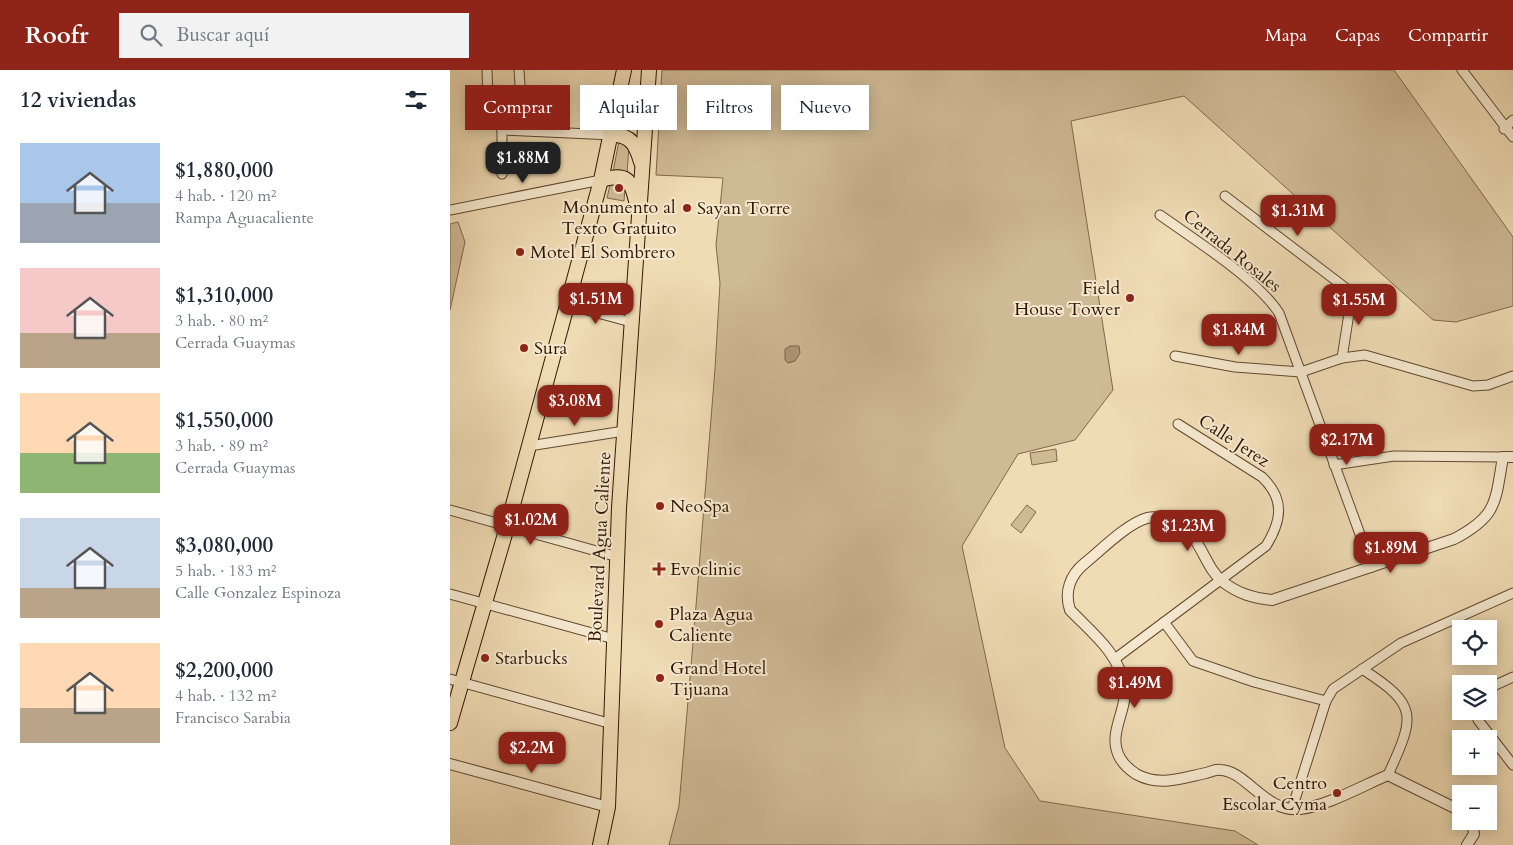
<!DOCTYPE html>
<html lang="es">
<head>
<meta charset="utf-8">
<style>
  :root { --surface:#fff; --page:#f2f2f3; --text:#1f2937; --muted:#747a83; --accent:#8f2418 }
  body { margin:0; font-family:Cardo,serif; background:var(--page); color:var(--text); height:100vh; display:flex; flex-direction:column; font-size:19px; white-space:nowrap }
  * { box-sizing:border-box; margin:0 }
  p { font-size:16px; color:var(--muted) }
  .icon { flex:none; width:28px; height:28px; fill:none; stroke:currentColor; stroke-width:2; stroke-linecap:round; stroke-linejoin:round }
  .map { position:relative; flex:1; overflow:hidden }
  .panel { display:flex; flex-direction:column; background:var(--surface); width:450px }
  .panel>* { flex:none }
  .top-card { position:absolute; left:15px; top:15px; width:475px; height:45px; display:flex; gap:10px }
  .fabs { position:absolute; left:1002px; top:550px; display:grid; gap:10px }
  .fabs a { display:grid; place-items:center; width:45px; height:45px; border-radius:0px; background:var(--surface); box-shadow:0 2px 12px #0003; font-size:25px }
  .price { position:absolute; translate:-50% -42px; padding:0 11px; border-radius:10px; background:var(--accent); color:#fff; font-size:16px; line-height:32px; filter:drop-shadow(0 1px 2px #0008) }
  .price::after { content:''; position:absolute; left:50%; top:30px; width:15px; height:11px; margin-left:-8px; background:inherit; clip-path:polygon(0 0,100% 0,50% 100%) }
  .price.active { background:#222; color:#fff }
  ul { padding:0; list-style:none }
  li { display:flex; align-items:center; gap:15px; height:125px; padding:0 20px }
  li span { display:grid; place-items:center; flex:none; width:140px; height:100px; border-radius:0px; color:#555 }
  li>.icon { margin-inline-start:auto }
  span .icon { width:60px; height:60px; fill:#fffc; stroke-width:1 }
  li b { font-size:21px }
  h2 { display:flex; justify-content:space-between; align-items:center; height:60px; padding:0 20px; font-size:21px }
  .tag { padding:0 18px; border-radius:0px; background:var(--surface); box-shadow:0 2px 12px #0003; font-size:18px; line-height:45px }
  .tag.active { background:var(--accent); color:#fff }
  header { display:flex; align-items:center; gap:30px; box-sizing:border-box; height:70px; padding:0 25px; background:var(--accent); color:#fff }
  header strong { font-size:24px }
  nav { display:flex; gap:28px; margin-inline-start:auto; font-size:18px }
  .search { width:350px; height:45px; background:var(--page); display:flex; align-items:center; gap:12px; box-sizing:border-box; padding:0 18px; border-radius:0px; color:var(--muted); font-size:19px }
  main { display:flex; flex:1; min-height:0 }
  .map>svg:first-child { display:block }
  .green { fill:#cfba96; stroke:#81684c }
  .water { fill:#af9878; stroke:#7d6449 }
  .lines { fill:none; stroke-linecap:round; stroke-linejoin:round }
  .minor-casing { stroke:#62482f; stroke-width:11 }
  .tertiary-casing { stroke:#62482f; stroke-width:12 }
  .primary-casing { stroke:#331703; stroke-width:16 }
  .minor { stroke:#f5e8ce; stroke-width:9 }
  .tertiary { stroke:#f5e8ce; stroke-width:10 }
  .primary { stroke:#efdbb4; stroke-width:14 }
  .poi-dot { fill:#8f2418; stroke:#f5e8ce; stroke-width:2 }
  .labels { text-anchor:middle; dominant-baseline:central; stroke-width:4; stroke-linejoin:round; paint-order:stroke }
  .poi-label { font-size:18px; fill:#331703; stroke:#f5e8ce; text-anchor:start }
  .street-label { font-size:18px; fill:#331703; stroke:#f5e8ce }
</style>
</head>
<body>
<header>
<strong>Roofr</strong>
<div class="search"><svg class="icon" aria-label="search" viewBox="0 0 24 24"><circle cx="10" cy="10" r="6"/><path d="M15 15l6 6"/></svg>Buscar aquí</div>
<nav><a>Mapa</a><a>Capas</a><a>Compartir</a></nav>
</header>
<main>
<section class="panel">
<h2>12 viviendas<svg class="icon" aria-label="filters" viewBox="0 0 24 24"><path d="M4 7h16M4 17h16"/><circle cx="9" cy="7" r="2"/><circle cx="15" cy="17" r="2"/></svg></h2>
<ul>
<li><span style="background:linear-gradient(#a9c7e8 60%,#9aa5b1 0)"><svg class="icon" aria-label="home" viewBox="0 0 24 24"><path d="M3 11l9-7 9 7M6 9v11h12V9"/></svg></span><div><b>$1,880,000</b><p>4 hab. · 120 m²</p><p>Rampa Aguacaliente</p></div></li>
<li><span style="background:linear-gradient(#f6c9c9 65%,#b9a48a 0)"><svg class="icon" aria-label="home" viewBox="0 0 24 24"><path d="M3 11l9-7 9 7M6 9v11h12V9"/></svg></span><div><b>$1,310,000</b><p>3 hab. · 80 m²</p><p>Cerrada Guaymas</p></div></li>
<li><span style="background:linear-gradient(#ffd9b3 60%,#8fb573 0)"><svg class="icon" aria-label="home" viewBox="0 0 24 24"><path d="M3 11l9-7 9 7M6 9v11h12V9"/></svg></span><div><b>$1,550,000</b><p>3 hab. · 89 m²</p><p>Cerrada Guaymas</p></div></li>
<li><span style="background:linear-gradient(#c9d6e8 70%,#b9a48a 0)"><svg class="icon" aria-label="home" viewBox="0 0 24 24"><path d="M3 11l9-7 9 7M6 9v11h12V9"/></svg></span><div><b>$3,080,000</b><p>5 hab. · 183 m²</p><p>Calle Gonzalez Espinoza</p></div></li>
<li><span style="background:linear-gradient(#ffd9b3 65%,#b9a48a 0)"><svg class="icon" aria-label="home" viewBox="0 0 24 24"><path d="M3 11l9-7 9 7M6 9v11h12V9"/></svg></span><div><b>$2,200,000</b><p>4 hab. · 132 m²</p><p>Francisco Sarabia</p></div></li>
</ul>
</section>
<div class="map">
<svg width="1063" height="775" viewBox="0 0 1063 775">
  <rect width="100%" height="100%" fill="#efdbb4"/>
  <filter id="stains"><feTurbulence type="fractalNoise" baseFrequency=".004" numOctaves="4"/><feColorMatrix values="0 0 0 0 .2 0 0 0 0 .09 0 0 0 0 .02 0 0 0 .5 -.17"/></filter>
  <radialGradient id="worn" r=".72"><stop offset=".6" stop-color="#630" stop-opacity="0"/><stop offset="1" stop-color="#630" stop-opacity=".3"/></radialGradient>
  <g class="green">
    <polygon points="212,0 944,0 1063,167 1063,236 1006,252 983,250 734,26 621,51 663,320 625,370 568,384 512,476 555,678 590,731 785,761 808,775 219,775 229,736 244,561 265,299 270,213 266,175 273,108 206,105"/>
    <polygon points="169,71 179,75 177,104 163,102"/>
    <polygon points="167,111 175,118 174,131 157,128 160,115"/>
    <polygon points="8,152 15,172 0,240 0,154"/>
    <polygon points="606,379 607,391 582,395 580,383"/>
    <polygon points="577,435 586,442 571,463 561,455"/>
  </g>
  <polygon class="water" points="340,276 349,276 350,283 345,291 338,293 335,290 335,279"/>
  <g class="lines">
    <defs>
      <g id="minor">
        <polyline points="37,0 38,31 52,60 52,104"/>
        <polyline points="69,0 73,60"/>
        <polyline points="1012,0 1063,67"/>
        <polyline points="1054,59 1063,50"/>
        <polyline points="52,60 163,65"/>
        <polyline points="775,126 897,219 900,237 892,288"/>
        <polyline points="0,140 151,110"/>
        <path d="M710,145C745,170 807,209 829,243L922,497"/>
        <polyline points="118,235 181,252"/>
        <polyline points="725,286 785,297 851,302 892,288 915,285 1023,316 1038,315 1063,306"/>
        <polyline points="79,376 174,361"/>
        <polyline points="884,395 944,386 1053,387"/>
        <polyline points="0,440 168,487"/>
        <polyline points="0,524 164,569"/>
        <polyline points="714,552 743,591 804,612 876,631"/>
        <path d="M666,588L816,476C832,450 835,429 812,407L728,354"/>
        <path d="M912,599C969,635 965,646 938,705"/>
        <polyline points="0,609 162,654"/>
        <polyline points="1039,618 1063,607"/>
        <polyline points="1027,641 1028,650 1063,695"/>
        <polyline points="842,739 876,631 883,619 951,573 1063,523"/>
      </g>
      <g id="tertiary">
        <polyline points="0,694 158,737"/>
        <path d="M1011,741L938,705C912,716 877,736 850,739C815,743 796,700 770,700C766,699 760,702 756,703C732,708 709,717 686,704C680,700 674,695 670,688C656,663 679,640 674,615C669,583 641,562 620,540C614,522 620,505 635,493C651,480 678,453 697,448C705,446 712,448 720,450C751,459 751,494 773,512C789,524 803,528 822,530L1004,469C1048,446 1045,432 1053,387H1063"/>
        <polyline points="1017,775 1024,764 1022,751"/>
      </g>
      <g id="primary">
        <path d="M163,65C181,65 186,75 191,92"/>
        <path d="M151,110C178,103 181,109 187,135"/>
        <polyline points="0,653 57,457 151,110 174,0"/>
        <polyline points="150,775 158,737 169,438 199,0"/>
      </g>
    </defs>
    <use href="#minor" class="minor-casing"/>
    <use href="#tertiary" class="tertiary-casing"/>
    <use href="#primary" class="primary-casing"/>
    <use href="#minor" class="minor"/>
    <use href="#tertiary" class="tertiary"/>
    <use href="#primary" class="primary"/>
  </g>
  <g class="poi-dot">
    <circle cx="169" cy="118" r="5"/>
    <circle cx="237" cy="138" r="5"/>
    <circle cx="70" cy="182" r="5"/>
    <circle cx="680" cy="228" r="5"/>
    <circle cx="74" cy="278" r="5"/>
    <circle cx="210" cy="436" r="5"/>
    <path d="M206.5 491.5h5v5h5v5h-5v5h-5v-5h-5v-5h5z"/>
    <circle cx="209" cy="554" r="5"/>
    <circle cx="35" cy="588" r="5"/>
    <circle cx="210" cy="608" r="5"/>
    <circle cx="887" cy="723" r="5"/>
  </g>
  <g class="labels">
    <g class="poi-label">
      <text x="169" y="137" text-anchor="middle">Monumento al<tspan x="169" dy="21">Texto Gratuito</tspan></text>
      <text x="247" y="138">Sayan Torre</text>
      <text x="80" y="182">Motel El Sombrero</text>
      <text x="670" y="218" text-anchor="end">Field<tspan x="670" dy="21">House Tower</tspan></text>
      <text x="84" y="278">Sura</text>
      <text x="220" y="436">NeoSpa</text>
      <text x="220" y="499">Evoclinic</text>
      <text x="219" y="544">Plaza Agua<tspan x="219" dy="21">Caliente</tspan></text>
      <text x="45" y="588">Starbucks</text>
      <text x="220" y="598">Grand Hotel<tspan x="220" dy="21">Tijuana</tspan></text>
      <text x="877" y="713" text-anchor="end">Centro<tspan x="877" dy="21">Escolar Cyma</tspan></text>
    </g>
    <g class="street-label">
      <text transform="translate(782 181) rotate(39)">Cerrada Rosales</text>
      <text transform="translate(784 371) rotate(33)">Calle Jerez</text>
      <text transform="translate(150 477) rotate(-87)">Boulevard Agua Caliente</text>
    </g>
  </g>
  <rect width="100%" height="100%" filter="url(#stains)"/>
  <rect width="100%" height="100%" fill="url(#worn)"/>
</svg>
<div class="fabs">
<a><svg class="icon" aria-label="locate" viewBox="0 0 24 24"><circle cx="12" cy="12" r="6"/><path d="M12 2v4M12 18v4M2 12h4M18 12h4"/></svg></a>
<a><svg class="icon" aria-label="layers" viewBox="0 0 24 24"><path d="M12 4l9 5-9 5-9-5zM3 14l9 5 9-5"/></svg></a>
<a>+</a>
<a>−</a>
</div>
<b class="price active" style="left:73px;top:114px">$1.88M</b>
<b class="price" style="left:848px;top:167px">$1.31M</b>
<b class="price" style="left:146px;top:255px">$1.51M</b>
<b class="price" style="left:909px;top:256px">$1.55M</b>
<b class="price" style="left:789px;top:286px">$1.84M</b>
<b class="price" style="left:125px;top:357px">$3.08M</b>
<b class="price" style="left:897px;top:396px">$2.17M</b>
<b class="price" style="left:81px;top:476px">$1.02M</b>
<b class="price" style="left:738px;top:482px">$1.23M</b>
<b class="price" style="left:941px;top:504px">$1.89M</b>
<b class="price" style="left:685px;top:639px">$1.49M</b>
<b class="price" style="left:82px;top:704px">$2.2M</b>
<div class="top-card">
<a class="tag active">Comprar</a>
<a class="tag">Alquilar</a>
<a class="tag">Filtros</a>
<a class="tag">Nuevo</a>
</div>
</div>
</main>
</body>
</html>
